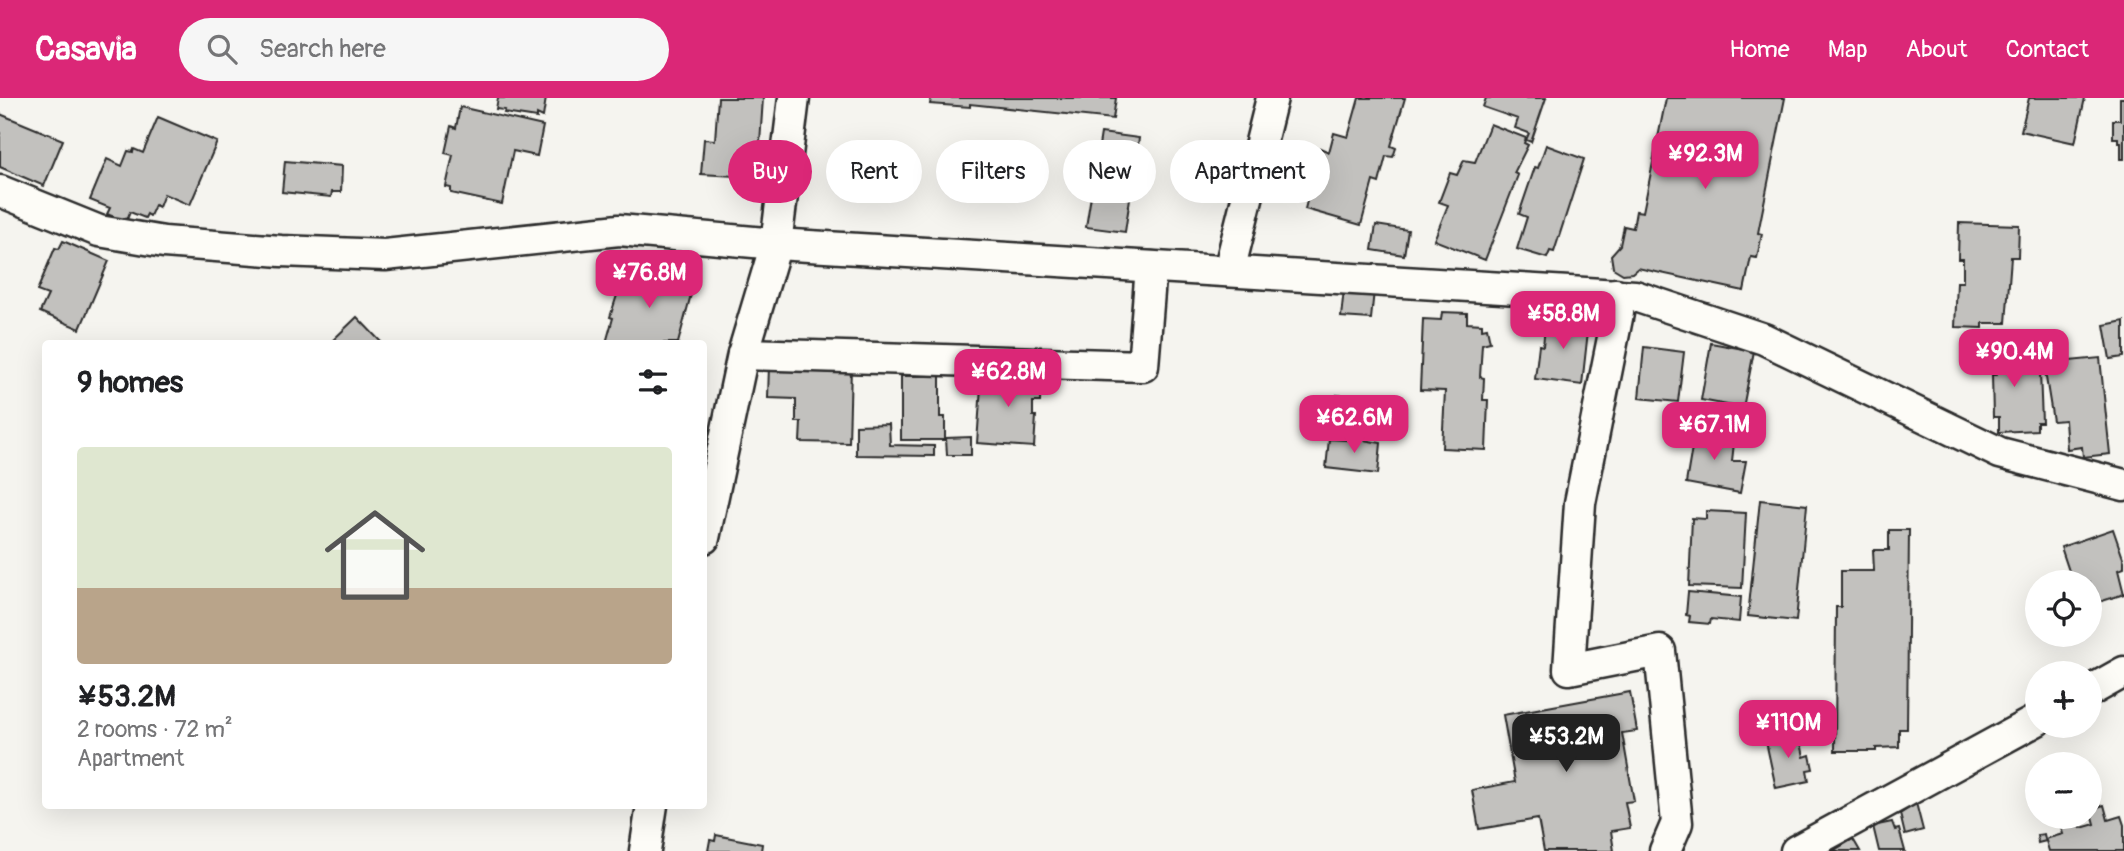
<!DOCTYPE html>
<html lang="en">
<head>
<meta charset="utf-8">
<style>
  :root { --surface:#fff; --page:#f6f6f6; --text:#202124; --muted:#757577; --line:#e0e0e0; --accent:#db2777 }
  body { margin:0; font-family:Pangolin,sans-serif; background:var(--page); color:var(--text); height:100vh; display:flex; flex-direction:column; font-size:26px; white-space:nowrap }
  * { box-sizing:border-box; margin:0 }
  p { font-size:23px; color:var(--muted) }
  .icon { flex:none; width:38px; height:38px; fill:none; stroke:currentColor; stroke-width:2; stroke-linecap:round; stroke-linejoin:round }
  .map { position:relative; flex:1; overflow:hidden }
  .side { position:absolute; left:42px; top:242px; width:665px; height:469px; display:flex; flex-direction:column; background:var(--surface); border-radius:7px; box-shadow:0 7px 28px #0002 }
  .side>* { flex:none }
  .banner { position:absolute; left:728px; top:42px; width:665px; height:63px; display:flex; gap:14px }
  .tools { position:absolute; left:2025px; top:472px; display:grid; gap:14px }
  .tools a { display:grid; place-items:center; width:77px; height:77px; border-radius:50%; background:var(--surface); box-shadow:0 7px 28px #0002; font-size:35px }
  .price { position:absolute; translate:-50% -60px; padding:0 16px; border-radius:14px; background:var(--accent); color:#fff; font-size:23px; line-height:46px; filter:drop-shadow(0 2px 4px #0008) }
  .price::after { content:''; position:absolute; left:50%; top:42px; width:21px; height:16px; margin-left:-10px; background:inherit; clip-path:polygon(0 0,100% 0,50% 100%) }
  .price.selected { background:#222; color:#fff }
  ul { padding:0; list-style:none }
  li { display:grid; align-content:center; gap:14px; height:371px; padding:0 35px }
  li+li { border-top:2px solid var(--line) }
  li span { display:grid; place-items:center; height:217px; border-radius:7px; color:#555 }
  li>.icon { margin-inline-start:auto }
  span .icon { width:126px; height:126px; fill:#fffc; stroke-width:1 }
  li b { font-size:30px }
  h2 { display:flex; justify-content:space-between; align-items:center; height:84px; padding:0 35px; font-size:30px }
  .chip { padding:0 24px; border-radius:32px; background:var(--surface); box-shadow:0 7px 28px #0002; font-size:24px; line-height:63px }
  .chip.selected { background:var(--accent); color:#fff }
  header { display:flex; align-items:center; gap:42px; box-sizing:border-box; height:98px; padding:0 35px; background:var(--accent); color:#fff }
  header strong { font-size:33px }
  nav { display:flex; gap:38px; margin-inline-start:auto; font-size:24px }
  .search { width:490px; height:63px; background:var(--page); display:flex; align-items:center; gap:18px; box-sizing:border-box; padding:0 24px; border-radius:38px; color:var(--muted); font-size:26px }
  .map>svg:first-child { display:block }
  .building { fill:#c2c1be; stroke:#2b2b2b; stroke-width:2 }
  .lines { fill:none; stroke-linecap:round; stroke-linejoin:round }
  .street-casing { stroke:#2b2b2b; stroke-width:35 }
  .street { stroke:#fdfcf7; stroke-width:30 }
</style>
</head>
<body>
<header>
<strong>Casavia</strong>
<div class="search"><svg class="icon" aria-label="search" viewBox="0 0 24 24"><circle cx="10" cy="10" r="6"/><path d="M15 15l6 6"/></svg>Search here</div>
<nav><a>Home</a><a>Map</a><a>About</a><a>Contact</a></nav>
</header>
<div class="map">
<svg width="2124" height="753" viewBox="0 0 2124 753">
  <rect width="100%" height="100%" fill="#f5f4ef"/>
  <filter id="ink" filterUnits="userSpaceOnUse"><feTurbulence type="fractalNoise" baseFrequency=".0143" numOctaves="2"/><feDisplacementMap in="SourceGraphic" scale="14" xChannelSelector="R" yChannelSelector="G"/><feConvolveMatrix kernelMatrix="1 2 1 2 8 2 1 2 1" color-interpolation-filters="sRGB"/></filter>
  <g filter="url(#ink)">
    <g class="building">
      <polygon points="498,0 546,0 543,19 537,16 537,20 504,15 505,12 496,11"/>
      <polygon points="718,0 763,0 758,75 736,73 735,78 701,76 704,41 715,42"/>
      <polygon points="931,0 1116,0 1113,21 970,6 970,9 930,6"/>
      <polygon points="1359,0 1405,0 1391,48 1396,50 1393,59 1386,58 1379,85 1373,83 1361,127 1305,111 1320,50 1329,54 1334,35 1348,39"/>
      <polygon points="1486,0 1546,0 1531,44 1526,42 1529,35 1515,30 1518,21 1483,9"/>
      <polygon points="1666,0 1785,0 1758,135 1762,136 1757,160 1751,159 1744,193 1638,170 1632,175 1623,176 1613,170 1611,157 1620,147 1624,128 1633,130 1636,113 1643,114"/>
      <polygon points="2029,0 2085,0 2075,45 2021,33"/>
      <polygon points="2120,0 2124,0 2124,61 2121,61 2121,45 2118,45 2118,40 2113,40 2113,22 2120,22"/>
      <polygon points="460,9 543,28 537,58 513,53 502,106 451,95 451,90 446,89 453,57 445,55 451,28 456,30"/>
      <polygon points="0,16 63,42 44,88 0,69"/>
      <polygon points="158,19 217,44 190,107 164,96 159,109 155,107 150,118 147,116 145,120 130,114 126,124 107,116 110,110 90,102 107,61 122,68 128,53 133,54 134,51 143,55"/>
      <polygon points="1490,26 1526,40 1524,45 1528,47 1514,75 1518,77 1485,162 1434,142 1448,107 1439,104 1450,75 1457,77 1464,62 1475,64"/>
      <polygon points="1101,35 1139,40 1125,134 1086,129"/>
      <polygon points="1546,47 1584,61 1554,154 1550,153 1547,160 1517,151 1527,119 1519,116 1535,69 1538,70"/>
      <polygon points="285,63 342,68 341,94 332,94 331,99 282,94"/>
      <polygon points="1959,125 2019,127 2018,159 2011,159 2006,225 1983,225 1983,230 1955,229 1957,184 1963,184 1963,161 1958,161"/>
      <polygon points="1376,127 1408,132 1404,157 1372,152"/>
      <polygon points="63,143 109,163 80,231 40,214 48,197 37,193 55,150 59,151"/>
      <polygon points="626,169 693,189 678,245 606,245 613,220 610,219"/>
      <polygon points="1344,191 1374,193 1371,221 1341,219"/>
      <polygon points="1442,214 1467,215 1467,225 1482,226 1482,231 1487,230 1490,244 1482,246 1480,279 1484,280 1483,302 1488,302 1486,352 1442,350 1445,293 1420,292 1423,221 1441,222"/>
      <polygon points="357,219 382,245 334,245 332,243"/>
      <polygon points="1546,219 1589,224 1582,287 1535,281 1539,247 1543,248"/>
      <polygon points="2124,223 2124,259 2110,261 2104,227"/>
      <polygon points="2017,243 2018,269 2038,268 2038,274 2040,274 2042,324 2037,324 2037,332 1999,334 1999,319 1993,319 1992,277 1996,277 1996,269 1987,270 1986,245"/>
      <polygon points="1711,245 1754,253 1743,310 1701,302"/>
      <polygon points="1644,249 1684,254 1678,304 1639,300"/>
      <polygon points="2057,257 2059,264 2100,260 2110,356 2083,359 2082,349 2067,351 2065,322 2053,323 2043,261"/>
      <polygon points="769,267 851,268 849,345 800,344 801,324 796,324 796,301 768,300"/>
      <polygon points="982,274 1041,278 1040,304 1033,304 1033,318 1036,318 1034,349 977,345"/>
      <polygon points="901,278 940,278 940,319 945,319 945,342 901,342"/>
      <polygon points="1337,297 1366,301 1364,323 1334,320"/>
      <polygon points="889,326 890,347 934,348 934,358 856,357 856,327"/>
      <polygon points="1696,326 1723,332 1721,342 1734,345 1732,363 1746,363 1740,395 1686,385"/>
      <polygon points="1347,336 1364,338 1363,342 1381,345 1378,376 1326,370 1329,341 1346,342"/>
      <polygon points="971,339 971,357 947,357 946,340"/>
      <polygon points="1760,402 1807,407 1796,523 1748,518"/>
      <polygon points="1706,413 1746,415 1742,490 1689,488 1692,420 1706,421"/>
      <polygon points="2113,431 2124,463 2124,470 2118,472 2124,496 2090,507 2090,485 2073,485 2061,449"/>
      <polygon points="1889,432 1909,432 1907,631 1899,631 1899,649 1876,650 1876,653 1835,653 1836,509 1841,509 1841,473 1874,473 1873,452 1889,452"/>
      <polygon points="1688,494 1741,499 1739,524 1711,521 1710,526 1689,524 1690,518 1686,517"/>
      <polygon points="1630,594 1637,633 1622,635 1634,703 1625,704 1630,730 1611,733 1614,753 1544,753 1538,721 1479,731 1472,692 1515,684 1503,617"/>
      <polygon points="1786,633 1788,643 1800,640 1804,659 1810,657 1813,671 1807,672 1809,683 1776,690 1765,639"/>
      <polygon points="1916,705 1923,732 1905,737 1900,716"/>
      <polygon points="2104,707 2108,722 2121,718 2124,727 2124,753 2049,753 2046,743 2038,745 2037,737 2044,736 2045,741 2063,736 2058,720 2078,719 2081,730 2095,726 2091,711"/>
      <polygon points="1892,724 1895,732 1899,731 1905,753 1879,753 1873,728"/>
      <polygon points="716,737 762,746 761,753 708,753 710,742 715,743"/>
      <polygon points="1853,741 1860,753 1833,753"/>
    </g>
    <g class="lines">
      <defs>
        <g id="street">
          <polyline points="0,93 99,133 164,144 281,153 385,157 619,132 776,146 1635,198 1764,241 2000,355 2124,387"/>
          <polyline points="1229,173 1272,0"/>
          <polyline points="1616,196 1618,215 1580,405 1569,571 1660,553 1677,725 1665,753"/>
          <polyline points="743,256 1143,268 1151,169"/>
          <polyline points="704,440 743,256 776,146 794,0"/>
          <polyline points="2090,593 2124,574"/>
          <polyline points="645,753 652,707"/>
          <polyline points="1796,753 2037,622"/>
        </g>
      </defs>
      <use href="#street" class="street-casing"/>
      <use href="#street" class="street"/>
    </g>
  </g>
</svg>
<div class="tools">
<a><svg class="icon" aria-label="locate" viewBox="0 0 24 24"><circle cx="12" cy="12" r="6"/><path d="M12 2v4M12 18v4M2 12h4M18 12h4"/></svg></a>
<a>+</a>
<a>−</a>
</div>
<b class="price" style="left:1705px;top:93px">¥92.3M</b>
<b class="price" style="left:649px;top:212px">¥76.8M</b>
<b class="price" style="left:1563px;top:253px">¥58.8M</b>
<b class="price" style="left:2014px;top:291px">¥90.4M</b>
<b class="price" style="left:1008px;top:311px">¥62.8M</b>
<b class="price" style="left:1354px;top:357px">¥62.6M</b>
<b class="price" style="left:1714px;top:364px">¥67.1M</b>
<b class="price" style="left:1788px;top:662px">¥110M</b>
<b class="price selected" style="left:1566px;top:676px">¥53.2M</b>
<div class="banner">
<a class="chip selected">Buy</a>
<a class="chip">Rent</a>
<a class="chip">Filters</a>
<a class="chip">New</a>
<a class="chip">Apartment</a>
</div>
<section class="side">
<h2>9 homes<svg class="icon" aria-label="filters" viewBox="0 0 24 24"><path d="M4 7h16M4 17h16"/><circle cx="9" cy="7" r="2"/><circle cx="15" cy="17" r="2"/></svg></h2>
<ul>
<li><span style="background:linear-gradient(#dfe7d0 65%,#b9a48a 0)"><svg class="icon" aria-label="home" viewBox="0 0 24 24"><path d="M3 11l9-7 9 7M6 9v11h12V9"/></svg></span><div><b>¥53.2M</b><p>2 rooms · 72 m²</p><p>Apartment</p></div></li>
</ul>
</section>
</div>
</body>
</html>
